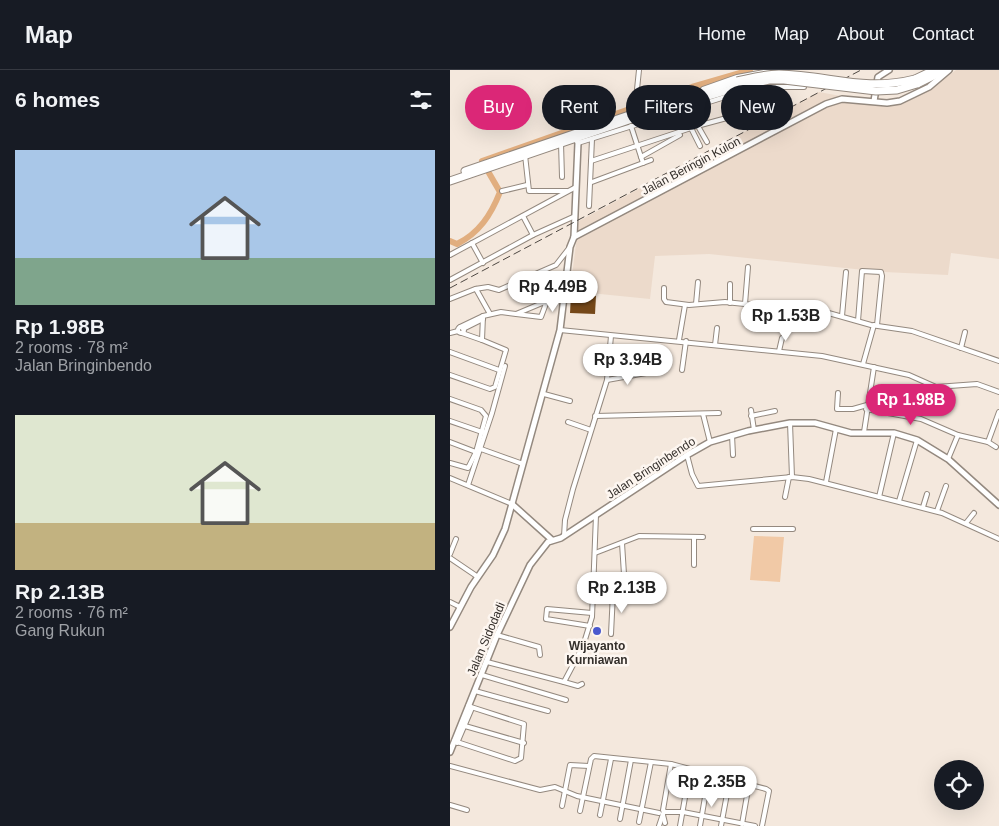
<!DOCTYPE html>
<html lang="en">
<head>
<meta charset="utf-8">
<style>
  :root { --surface:#171b24; --page:#20242c; --text:#f1f3f6; --muted:#9ea1a6; --line:#363941; --accent:#db2777 }
  body { margin:0; font-family:Helvetica,sans-serif; background:var(--page); color:var(--text); height:100vh; display:flex; flex-direction:column; font-size:19px; white-space:nowrap }
  * { box-sizing:border-box; margin:0 }
  p { font-size:16px; color:var(--muted) }
  .icon { flex:none; width:28px; height:28px; fill:none; stroke:currentColor; stroke-width:2; stroke-linecap:round; stroke-linejoin:round }
  .map { position:relative; flex:1; overflow:hidden }
  .drawer { display:flex; flex-direction:column; background:var(--surface); width:450px }
  .drawer>* { flex:none }
  .hud { position:absolute; left:15px; top:15px; width:459px; height:45px; display:flex; gap:10px }
  .tools { position:absolute; left:484px; top:690px; display:grid; gap:10px }
  .tools a { display:grid; place-items:center; width:50px; height:50px; border-radius:50%; background:var(--surface); box-shadow:0 5px 20px #0002; font-size:25px }
  .price { position:absolute; translate:-50% -42px; padding:0 11px; border-radius:18px; background:#fff; color:#222; font-size:16px; line-height:32px; filter:drop-shadow(0 1px 2px #0008) }
  .price::after { content:''; position:absolute; left:50%; top:30px; width:15px; height:11px; margin-left:-8px; background:inherit; clip-path:polygon(0 0,100% 0,50% 100%) }
  .price.on { background:var(--accent); color:#fff }
  ul { padding:0; list-style:none }
  li { display:grid; align-content:center; gap:10px; height:265px; padding:0 15px }
  li span { display:grid; place-items:center; height:155px; border-radius:0px; color:#555 }
  li>.icon { margin-inline-start:auto }
  span .icon { width:90px; height:90px; fill:#fffc; stroke-width:1 }
  li b { font-size:21px }
  h2 { display:flex; justify-content:space-between; align-items:center; height:60px; padding:0 15px; font-size:21px }
  .pill { padding:0 18px; border-radius:22px; background:var(--surface); box-shadow:0 5px 20px #0002; font-size:18px; line-height:45px }
  .pill.on { background:var(--accent); color:#fff }
  header { display:flex; align-items:center; gap:30px; box-sizing:border-box; height:70px; padding:0 25px; background:var(--surface); border-bottom:1px solid var(--line) }
  header strong { font-size:24px }
  nav { display:flex; gap:28px; margin-inline-start:auto; font-size:18px }
  main { display:flex; flex:1; min-height:0 }
  .map>svg:first-child { display:block }
  .built { fill:#ecdacb }
  .green { fill:#f1c9a6 }
  .lines { fill:none; stroke-linecap:round; stroke-linejoin:round }
  .river { stroke:#e1ae7f; stroke-width:6 }
  .building { fill:#754819 }
  .street-casing { stroke:#94897f; stroke-width:6 }
  .secondary-casing { stroke:#94897f; stroke-width:8 }
  .highway-casing { stroke:#94897f; stroke-width:9 }
  .street { stroke:#fff; stroke-width:4 }
  .secondary { stroke:#fff; stroke-width:5 }
  .highway { stroke:#fff; stroke-width:7 }
  .rail { stroke:#4e4843; stroke-width:1; stroke-dasharray:8 4; stroke-linecap:butt }
  .highway-bridge-casing { stroke:#94897f; stroke-width:9; stroke-linecap:butt }
  .highway-bridge { stroke:#fff; stroke-width:7 }
  .poi-dot { fill:#4a59ce; stroke:#fdf6f0; stroke-width:2 }
  .labels { text-anchor:middle; dominant-baseline:central; stroke-width:5; stroke-linejoin:round; paint-order:stroke }
  .street-label { font-size:12px; fill:#342f2b; stroke:#fdf6f0 }
  .poi-label { font-size:12px; font-weight:bold; fill:#342f2b; stroke:#fdf6f0 }
</style>
</head>
<body>
<header>
<strong>Map</strong>
<nav><a>Home</a><a>Map</a><a>About</a><a>Contact</a></nav>
</header>
<main>
<section class="drawer">
<h2>6 homes<svg class="icon" aria-label="filters" viewBox="0 0 24 24"><path d="M4 7h16M4 17h16"/><circle cx="9" cy="7" r="2"/><circle cx="15" cy="17" r="2"/></svg></h2>
<ul>
<li><span style="background:linear-gradient(#a9c7e8 70%,#7fa58c 0)"><svg class="icon" aria-label="home" viewBox="0 0 24 24"><path d="M3 11l9-7 9 7M6 9v11h12V9"/></svg></span><div><b>Rp 1.98B</b><p>2 rooms · 78 m²</p><p>Jalan Bringinbendo</p></div></li>
<li><span style="background:linear-gradient(#dfe7d0 70%,#c2b280 0)"><svg class="icon" aria-label="home" viewBox="0 0 24 24"><path d="M3 11l9-7 9 7M6 9v11h12V9"/></svg></span><div><b>Rp 2.13B</b><p>2 rooms · 76 m²</p><p>Gang Rukun</p></div></li>
</ul>
</section>
<div class="map">
<svg width="549" height="756" viewBox="0 0 549 756">
  <rect width="100%" height="100%" fill="#f4e8dd"/>
  <polygon class="built" points="506,0 549,0 549,189 501,183 498,205 434,202 259,184 205,186 200,229 120,221 129,151 369,22 439,35 479,20"/>
  <polygon class="green" points="304,466 334,467 330,512 300,510"/>
  <g class="lines">
    <path class="river" d="M0,171L7,174C29,163 41,145 50,122L32,91L242,17L300,0"/>
  </g>
  <polygon class="building" points="121,225 146,226 145,244 120,243"/>
  <g class="lines">
    <defs>
      <g id="street">
        <polyline points="253,19 287,7 325,0"/>
        <polyline points="237,37 257,72"/>
        <polyline points="232,40 250,76"/>
        <polyline points="188,42 186,29 189,0"/>
        <polyline points="181,56 193,93"/>
        <polyline points="111,73 112,107"/>
        <polyline points="128,73 291,22 310,17 354,17"/>
        <polyline points="75,85 79,121 117,121"/>
        <polyline points="191,87 230,65"/>
        <polyline points="141,91 247,56 299,42 294,21"/>
        <polyline points="142,112 201,90"/>
        <polyline points="52,121 77,115"/>
        <polyline points="139,136 142,69"/>
        <polyline points="73,146 83,165"/>
        <polyline points="22,173 33,193"/>
        <polyline points="0,185 126,117"/>
        <polyline points="0,210 83,165 123,147"/>
        <polyline points="214,218 214,229 216,232 239,235 275,232 375,242 421,255 462,261 549,291"/>
        <polyline points="26,219 40,244"/>
        <polyline points="0,229 25,219 38,217 49,220 106,195 120,177"/>
        <polyline points="280,233 280,214"/>
        <polyline points="246,234 248,212"/>
        <polyline points="295,234 298,197"/>
        <polyline points="392,246 396,202"/>
        <polyline points="408,251 412,201 431,202 432,206 427,255"/>
        <polyline points="10,257 33,246 51,242 66,244 97,231 91,247 66,244"/>
        <circle cx="11" cy="260" r="3"/>
        <polyline points="13,259 33,249"/>
        <polyline points="110,260 372,286 459,305 486,317 527,314 549,322"/>
        <polyline points="0,263 8,261"/>
        <polyline points="12,263 32,270"/>
        <polyline points="229,270 235,235"/>
        <polyline points="265,275 267,258"/>
        <polyline points="511,278 515,262"/>
        <polyline points="329,281 332,268"/>
        <polyline points="0,282 49,300"/>
        <polyline points="413,294 424,255"/>
        <polyline points="232,300 236,271"/>
        <polyline points="0,305 40,319 45,317 56,280 32,270 33,246"/>
        <polyline points="157,310 196,303"/>
        <polyline points="388,323 387,339 403,339 417,335"/>
        <polyline points="94,324 120,331"/>
        <polyline points="0,329 31,340 36,346 26,382 0,372"/>
        <polyline points="416,339 471,349 508,365 538,372 546,377"/>
        <polyline points="301,340 304,360"/>
        <polyline points="253,344 260,372"/>
        <polyline points="145,346 269,343"/>
        <polyline points="301,346 325,341"/>
        <polyline points="0,351 32,362"/>
        <polyline points="118,352 141,360"/>
        <polyline points="340,353 342,407"/>
        <polyline points="414,362 424,297"/>
        <polyline points="282,365 283,385"/>
        <polyline points="538,372 549,342"/>
        <polyline points="31,379 73,394"/>
        <polyline points="237,385 242,404 248,416 342,407 359,409 492,443 549,469"/>
        <polyline points="498,389 508,365"/>
        <polyline points="0,393 18,398 26,382"/>
        <polyline points="0,408 62,434"/>
        <polyline points="376,412 386,359"/>
        <polyline points="18,415 42,343 55,296"/>
        <polyline points="335,427 339,407"/>
        <polyline points="429,427 444,363"/>
        <polyline points="449,431 467,370"/>
        <polyline points="473,437 477,424"/>
        <polyline points="487,441 496,416"/>
        <polyline points="516,453 524,443"/>
        <polyline points="303,459 343,459"/>
        <polyline points="114,466 115,450 123,419 157,310 161,266"/>
        <polyline points="244,467 244,495"/>
        <polyline points="172,473 175,520"/>
        <polyline points="145,483 189,466 253,467"/>
        <polyline points="0,484 6,469"/>
        <polyline points="0,488 28,507"/>
        <polyline points="142,528 194,518 194,507"/>
        <polyline points="0,532 10,537"/>
        <polyline points="140,556 96,549 97,539 142,543"/>
        <polyline points="161,564 163,523"/>
        <polyline points="47,565 89,577 90,585"/>
        <polyline points="37,592 114,612 133,576 142,547 146,445"/>
        <polyline points="32,605 116,630"/>
        <polyline points="114,612 128,616 132,614"/>
        <polyline points="25,621 98,641"/>
        <polyline points="15,656 74,673"/>
        <polyline points="4,671 65,691 71,688 74,654 18,636"/>
        <polyline points="7,673 22,638"/>
        <polyline points="0,696 90,720 105,717 127,726 209,743"/>
        <polyline points="0,735 17,740"/>
        <polyline points="112,736 120,695 139,696"/>
        <polyline points="213,740 221,694"/>
        <polyline points="130,741 141,689 144,686 221,694 316,719 319,721 312,756"/>
        <polyline points="214,742 233,742 305,756"/>
        <polyline points="150,745 161,689"/>
        <polyline points="213,745 215,753"/>
        <polyline points="170,749 181,690"/>
        <polyline points="189,752 201,692"/>
        <polyline points="292,754 299,714"/>
        <polyline points="209,756 214,741"/>
        <polyline points="230,756 240,699"/>
        <polyline points="250,756 259,704"/>
        <polyline points="271,756 280,708"/>
      </g>
      <g id="secondary">
        <polyline points="424,31 428,7 439,0"/>
        <polyline points="124,167 376,34 392,29 437,33 450,31 479,17 499,0"/>
        <polyline points="62,434 102,470"/>
        <polyline points="0,557 21,517 43,485 55,459 110,260 120,177 124,167 128,73 126,68"/>
        <polyline points="0,682 47,565 80,495 98,472 111,468 237,385 260,372 298,361 340,353 365,353 401,363 444,363 467,370 498,389 549,435"/>
      </g>
      <g id="highway">
        <polyline points="465,9 484,0"/>
        <polyline points="467,14 495,0"/>
        <polyline points="15,101 188,42 287,11"/>
        <polyline points="0,111 179,50 289,17"/>
      </g>
    </defs>
    <use href="#street" class="street-casing"/>
    <use href="#secondary" class="secondary-casing"/>
    <use href="#highway" class="highway-casing"/>
    <use href="#street" class="street"/>
    <use href="#secondary" class="secondary"/>
    <use href="#highway" class="highway"/>
    <polyline class="rail" points="0,218 411,0"/>
    <defs>
      <g id="highway-bridge">
        <path d="M287,11C301,8 315,4 329,4C379,5 414,22 465,9"/>
        <polyline points="289,17 319,10 334,10 426,21 447,20 467,14"/>
      </g>
    </defs>
    <use href="#highway-bridge" class="highway-bridge-casing"/>
    <use href="#highway-bridge" class="highway-bridge"/>
  </g>
  <circle class="poi-dot" cx="147" cy="561" r="5"/>
  <g class="labels">
    <g class="street-label">
      <text transform="translate(241 96) rotate(-28)">Jalan Beringin Kulon</text>
      <text transform="translate(201 398) rotate(-33)">Jalan Bringinbendo</text>
      <text transform="translate(36 569) rotate(-67)">Jalan Sidodadi</text>
    </g>
    <g class="poi-label">
      <text x="147" y="576">Wijayanto<tspan x="147" dy="14">Kurniawan</tspan></text>
    </g>
  </g>
</svg>
<div class="tools">
<a><svg class="icon" aria-label="locate" viewBox="0 0 24 24"><circle cx="12" cy="12" r="6"/><path d="M12 2v4M12 18v4M2 12h4M18 12h4"/></svg></a>
</div>
<b class="price" style="left:103px;top:243px">Rp 4.49B</b>
<b class="price" style="left:336px;top:272px">Rp 1.53B</b>
<b class="price" style="left:178px;top:316px">Rp 3.94B</b>
<b class="price on" style="left:461px;top:356px">Rp 1.98B</b>
<b class="price" style="left:172px;top:544px">Rp 2.13B</b>
<b class="price" style="left:262px;top:738px">Rp 2.35B</b>
<div class="hud">
<a class="pill on">Buy</a>
<a class="pill">Rent</a>
<a class="pill">Filters</a>
<a class="pill">New</a>
</div>
</div>
</main>
</body>
</html>
